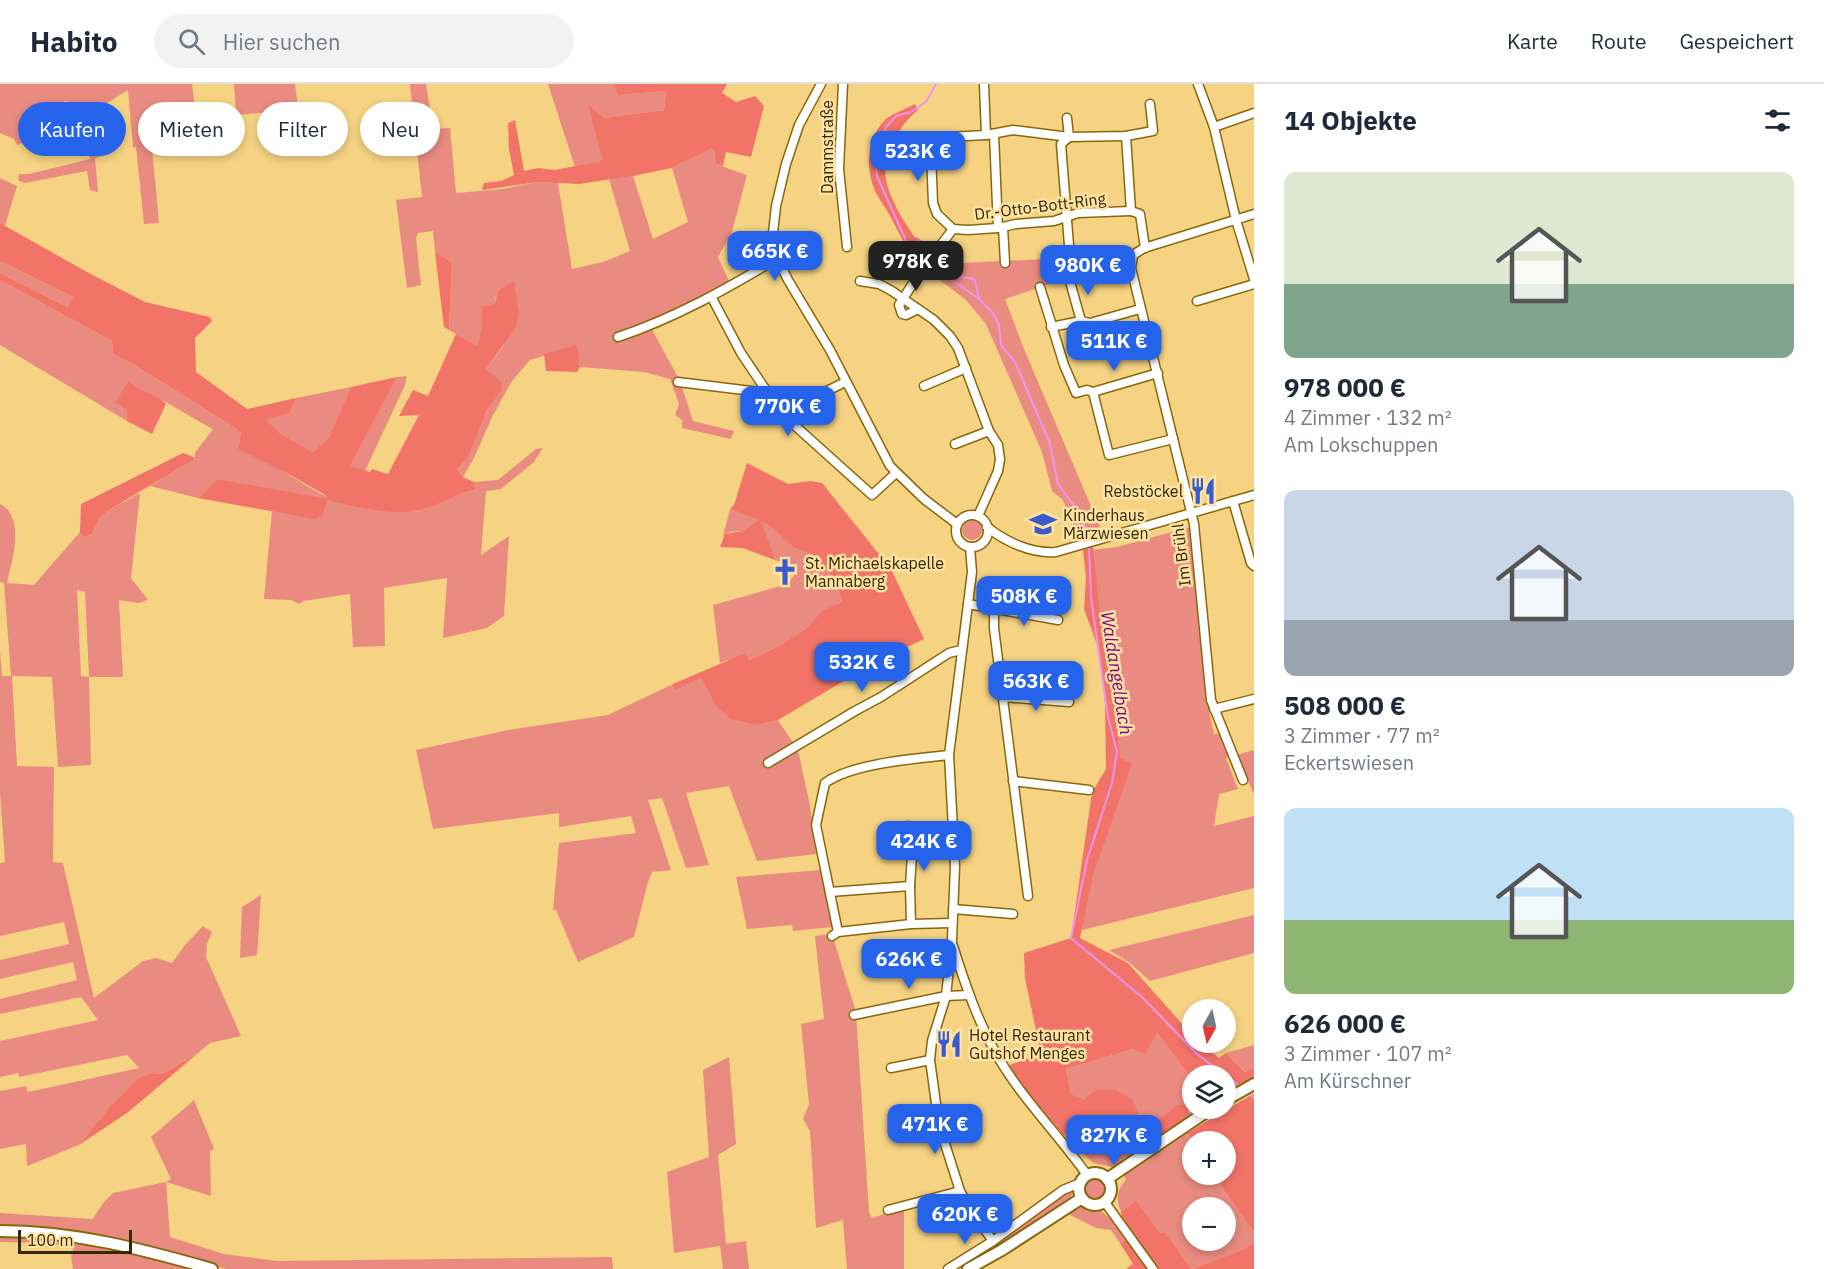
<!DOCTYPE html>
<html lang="de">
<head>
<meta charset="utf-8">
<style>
  :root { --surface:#fff; --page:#f2f2f3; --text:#1f2937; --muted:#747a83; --line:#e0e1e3; --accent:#2563eb }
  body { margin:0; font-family:"IBM Plex Sans",sans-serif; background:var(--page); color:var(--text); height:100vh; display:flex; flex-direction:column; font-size:22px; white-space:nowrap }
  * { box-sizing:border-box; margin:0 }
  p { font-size:20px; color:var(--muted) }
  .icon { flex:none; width:33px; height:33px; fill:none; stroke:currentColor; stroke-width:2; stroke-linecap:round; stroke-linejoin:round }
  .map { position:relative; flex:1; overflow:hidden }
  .side { display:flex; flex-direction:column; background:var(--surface); width:570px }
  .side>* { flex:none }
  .hud { position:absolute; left:18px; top:18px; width:570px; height:54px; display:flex; gap:12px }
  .needle { width:39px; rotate:189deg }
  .fabs { position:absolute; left:1182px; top:915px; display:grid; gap:12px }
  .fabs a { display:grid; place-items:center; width:54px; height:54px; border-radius:50%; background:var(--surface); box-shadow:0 3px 9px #0003; font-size:30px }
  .scale { position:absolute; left:18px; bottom:15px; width:114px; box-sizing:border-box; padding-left:6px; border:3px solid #362906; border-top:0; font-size:16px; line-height:21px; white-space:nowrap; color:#362906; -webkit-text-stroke:4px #fde2a3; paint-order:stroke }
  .price { position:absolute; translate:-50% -51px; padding:0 14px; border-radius:12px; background:var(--accent); color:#fff; font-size:20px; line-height:39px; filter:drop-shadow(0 2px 3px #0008) }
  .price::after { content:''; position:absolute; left:50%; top:36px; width:18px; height:14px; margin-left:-9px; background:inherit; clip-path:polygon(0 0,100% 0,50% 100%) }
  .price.selected { background:#222; color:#fff }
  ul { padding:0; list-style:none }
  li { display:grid; align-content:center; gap:12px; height:318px; padding:0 30px }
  li span { display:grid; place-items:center; height:186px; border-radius:12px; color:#555 }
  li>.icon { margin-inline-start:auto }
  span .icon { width:108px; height:108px; fill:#fffc; stroke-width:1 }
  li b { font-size:26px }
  h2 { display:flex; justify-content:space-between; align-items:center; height:72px; padding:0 30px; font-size:26px }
  .pill { padding:0 21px; border-radius:27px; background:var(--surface); box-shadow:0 3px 9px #0003; font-size:21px; line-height:54px }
  .pill.selected { background:var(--accent); color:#fff }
  header { display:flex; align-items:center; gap:36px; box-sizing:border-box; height:84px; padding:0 30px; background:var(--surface); border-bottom:2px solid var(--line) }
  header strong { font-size:28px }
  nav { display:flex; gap:33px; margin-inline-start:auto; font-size:21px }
  .search { width:420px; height:54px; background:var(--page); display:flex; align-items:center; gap:15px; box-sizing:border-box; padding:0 21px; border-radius:33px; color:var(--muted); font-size:22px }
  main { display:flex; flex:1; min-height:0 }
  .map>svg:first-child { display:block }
  .green { fill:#e98b81; fill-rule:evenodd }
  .forest { fill:#f27368 }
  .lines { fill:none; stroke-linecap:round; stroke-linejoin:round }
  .stream { stroke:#ef93ee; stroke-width:2 }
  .minor-casing { stroke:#87680a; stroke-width:11 }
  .tertiary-casing { stroke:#87680a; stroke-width:14 }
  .minor { stroke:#fff; stroke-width:8 }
  .tertiary { stroke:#fff; stroke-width:10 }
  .labels { text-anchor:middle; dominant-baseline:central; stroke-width:5; stroke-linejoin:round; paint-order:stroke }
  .street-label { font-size:16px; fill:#362906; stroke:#fde2a3 }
  .poi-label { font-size:16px; fill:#362906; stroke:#fde2a3; text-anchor:start }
  .water-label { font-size:18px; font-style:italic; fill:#79007c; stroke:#fde2a3 }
</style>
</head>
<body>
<header>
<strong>Habito</strong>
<div class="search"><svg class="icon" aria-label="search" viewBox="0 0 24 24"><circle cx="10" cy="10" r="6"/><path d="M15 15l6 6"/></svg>Hier suchen</div>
<nav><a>Karte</a><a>Route</a><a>Gespeichert</a></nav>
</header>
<main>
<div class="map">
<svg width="1254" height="1185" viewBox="0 0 1254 1185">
  <rect width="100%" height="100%" fill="#f5d383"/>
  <g class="green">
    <polygon points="0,0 192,0 196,33 174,39 151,52 159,139 144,140 136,63 133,64 128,6 104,21 109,70 95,74 98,108 90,106 87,87 25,99 18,96 19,90 29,90 90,75 86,23 65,17 22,59 17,61 14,55 0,49"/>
    <polygon points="234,0 295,0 299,30 272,28 236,31"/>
    <path d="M410,0H426L433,45L450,44L456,109L503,105L537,98L558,99L572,185L603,178L630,167L609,95L633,92L653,155L688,138L672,84L711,65L714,66L716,80L747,91L732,148L718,173L730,199L649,240L680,297L693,337L734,347L731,355L682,344V336L675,331L679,320L670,295L644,288L580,283L576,262L530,276L512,297L492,333L475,372L463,393L457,385C476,365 475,347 488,325C493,316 500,310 503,300L486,285L504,261L496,211L494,221L481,223L482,243L477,262L449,246L452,178L435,168L433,147L418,149L416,154L421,201L407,204L396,116L422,113Z"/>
    <polygon points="548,0 612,0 618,11 666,7 664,26 605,34 589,21 602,75 599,78 575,83"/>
    <polygon points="0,94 17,102 5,142 0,139"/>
    <polygon points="917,153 944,174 962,179 1067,174 1068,194 1005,215 1024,265 1102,448 1079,455 1063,416 1052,407 1042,368 986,240 965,215 910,174 904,158"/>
    <polygon points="0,177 73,213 67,223 0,189"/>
    <path d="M0,196L112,257L113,270L138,283L229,340L241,349L238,365C267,372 300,401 328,413C356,425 385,427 415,428C436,422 454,411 475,406L474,398L498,396L536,365L543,364L534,378L501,405L486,407L481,471L509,452L504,532L487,544L443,554L447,494L384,504L385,562L353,563L350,510L303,517L300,520L291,516L264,515L272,427L315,434L284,408L218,395L198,414L150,402L195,374V369L213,345C188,332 163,314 136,305L126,325L127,337L0,261Z"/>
    <polygon points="407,292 405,301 365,387 349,383 397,293"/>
    <polygon points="351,303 329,353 313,368 281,350 265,334 290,329 296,314"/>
    <path d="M140,409L131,494L148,516L138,519L119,516L123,593H89L91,681L58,683L52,593L12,592L17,682L54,683L53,778L63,779L94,914L143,877L156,874L172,879L185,861L203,842L212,848L207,860L206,873L241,952L210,959L197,970L162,990L151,989L140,993L112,1020L79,1061L27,1082L26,1060L0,1065V1007L26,1002L28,1008L139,984L127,971L19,993L18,989L0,993V957L98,936L81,913L0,930V915L77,896L73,878L0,895V876L69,860L64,838L0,852V779L5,778L0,709V567L2,592H11L4,499L0,498V420C26,433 12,477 7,499L34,501L80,448L84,453L91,451L100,434L109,426ZM77,506L85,508L89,593L81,592Z"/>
    <path d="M730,425L760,436L770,442L794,464L817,472L839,500L842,519L823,526L805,545L781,561L749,576L747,570L720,579L713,521L784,501C790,497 796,492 795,484L775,476L764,449L755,439L743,447L730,448L723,452Z"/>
    <circle cx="972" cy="446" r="10"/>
    <polygon points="1190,443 1208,623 1214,650 1221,649 1230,672 1226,674 1238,705 1219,710 1214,742 1254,732 1254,804 1082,846 1077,845 1114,700 1109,632 1092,466 1117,463"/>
    <polygon points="701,594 715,621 757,641 778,636 798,666 810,722 816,770 757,777 729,702 686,709 709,781 686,784 662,714 648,716 671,786 652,788 648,798 634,853 578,878 556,826 553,826 559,759 636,749 631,732 559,743 559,729 433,745 416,666 508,646 608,631 673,600 674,605"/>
    <polygon points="1254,666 1254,710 1236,671"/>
    <polygon points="821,786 832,843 793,847 792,841 747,845 736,793"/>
    <polygon points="261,811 257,871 240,874 242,823"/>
    <polygon points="1254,831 1254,869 1150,897 1130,879 1109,866"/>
    <polygon points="832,850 856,928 869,1128 872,1134 904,1124 904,1185 847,1185 843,1136 816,1144 810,1047 803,1035 809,1020 801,940 824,935 815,852"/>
    <polygon points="1157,949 1192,995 1192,1024 1202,1025 1188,1033 1189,1020 1132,1072 1112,1083 1093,1079 1062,1050 1090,1055 1096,1006 1084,1015 1071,1010 1066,985 1133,965"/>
    <polygon points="1254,961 1254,984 1245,988 1226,969"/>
    <polygon points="729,973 736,1060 718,1071 726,1160 746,1157 749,1185 723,1185 720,1162 674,1169 667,1088 709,1073 703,986"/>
    <polygon points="194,1016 214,1065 210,1067 211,1112 166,1098 170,1153 224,1170 277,1177 612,1173 613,1185 226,1185 143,1162 89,1150 39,1144 0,1142 0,1129 93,1135 103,1119 113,1109 166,1098 171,1095 151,1053"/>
    <path d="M1187,1049L1195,1057L1192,1058V1090L1217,1091L1223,1105L1254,1148V1158L1244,1165L1193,1185H1191L1165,1148L1160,1149L1136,1118L1121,1128C1116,1115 1116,1106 1126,1096L1124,1091ZM1192,1124H1226V1156H1192Z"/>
    <circle cx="1095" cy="1105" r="11"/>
    <polygon points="1074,1104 1071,1113 1029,1144 964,1183 953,1185 986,1169 998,1157"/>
    <polygon points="1077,1123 1100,1126 1134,1155 1120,1159 1111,1146 1096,1144 1068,1130"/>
    <polygon points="0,1152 43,1153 132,1167 195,1185 73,1185 71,1172 74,1163 49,1159 0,1158"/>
  </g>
  <g class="forest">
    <polygon points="612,0 727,0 722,9 736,18 755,12 764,22 751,73 726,68 723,82 716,80 714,66 711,65 672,84 633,92 579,100 537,98 482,106 484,99 501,97 514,91 509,65 508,39 515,36 524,87 538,84 554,86 599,78 602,75 588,20 605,34 664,26 666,7 618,11"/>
    <path d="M915,20L918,26C900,40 881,72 886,96C892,123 911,148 927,170L923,175L912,166L908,157L904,158C897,147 893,136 886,125C883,120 879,115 876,109C865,87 866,53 886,35C894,29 906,25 915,20Z"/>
    <path d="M0,139L87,188L145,218L210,233L212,237L195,254L196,288L247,325L296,314L290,329L266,335L281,350L313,368L329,353L351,303L397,293L350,382L370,388L372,385L388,390L419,331L399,332L413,306L428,312L456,250L477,262L482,243L481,222L494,221L499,206L514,197L519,231L516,243L486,285L503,299L501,307L487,326L468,373L457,385L463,393L474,398L475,406C456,410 440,421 421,426C397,433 352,422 327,416L323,431L315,435L198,414L218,395L327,415V412L283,387L238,365L241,349L229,340L138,283L113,270L112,257L0,196V189L67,223L73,213L0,177Z"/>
    <polygon points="435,168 452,178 449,246 444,243"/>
    <polygon points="577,261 580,283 577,288 546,287 544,270"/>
    <path d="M129,297C141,310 154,308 166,320L152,350L127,337L126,325L115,318Z"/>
    <polygon points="183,369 196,374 109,426 100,434 91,451 84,453 80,448 81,420"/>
    <polygon points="747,379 788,400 811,397 822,399 891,485 924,555 892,570 842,598 778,636 757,641 731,635 715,621 701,594 674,606 673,600 741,571 747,570 749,576 781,561 805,545 823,526 842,518 838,500 817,472 794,464 770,442 761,437 775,476 743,464 720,463 725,450 743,447 759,436 730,425 734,421"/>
    <polygon points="1093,463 1102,551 1107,550 1120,674 1132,680 1093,791 1080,854 1128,879 1192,951 1192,958 1201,959 1219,974 1226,969 1245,988 1254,984 1254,993 1226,1010 1226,992 1192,992 1192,995 1157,949 1145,970 1133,965 1066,985 1071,1010 1084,1015 1096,1006 1116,1006 1133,1016 1138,1028 1127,1041 1090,1055 1062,1050 1007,982 1041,970 1025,894 1024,869 1071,854 1092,708 1106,685 1105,620 1099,566 1084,525 1086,494 1083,466"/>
    <polygon points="197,970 127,1029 79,1061 112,1020 140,993 151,989 162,990"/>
    <polygon points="1253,1010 1254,1011 1254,1148 1223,1105 1217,1091 1226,1090 1226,1058 1195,1057 1187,1049"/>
    <polygon points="1189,1020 1188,1033 1132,1072 1136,1053 1177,1021"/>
    <polygon points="1136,1117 1160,1149 1165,1148 1191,1185 1126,1185 1133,1180 1120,1159 1133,1154 1122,1136 1121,1128"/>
    <polygon points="1254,1158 1254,1185 1193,1185 1244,1165"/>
  </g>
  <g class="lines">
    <g class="stream">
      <polyline points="936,0 926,18 911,28 896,32 886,43 875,71 877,92 911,168 929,185 948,193 979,215 993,229 999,241 1001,261 1015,278 1050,360 1058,400 1078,427 1087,448 1088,456"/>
      <polyline points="948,193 970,194 975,196 979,215"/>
      <polyline points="1089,462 1091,514 1108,633 1117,668 1112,699 1087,776 1071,854 1143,914 1197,970 1241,1003"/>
      <polyline points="1248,1008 1254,1014"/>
    </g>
    <defs>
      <g id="minor">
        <polyline points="821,0 799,41 786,80 776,122 773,149 774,167 788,196 830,266 890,382 924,415 957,440"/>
        <polyline points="843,0 839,85 847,163"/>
        <polyline points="984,0 986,51"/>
        <polyline points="1198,0 1214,43 1236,136 1254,195"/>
        <polyline points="1067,34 1069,53 1061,60 1070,174"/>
        <polyline points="1214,43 1254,29"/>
        <polyline points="994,50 998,144"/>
        <polyline points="1126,52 1131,127 1140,130 1145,164"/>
        <polyline points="1131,127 1078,129 1054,137 1016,140 998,144 968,146 953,145 937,130 933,119 931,69 938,57 948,53 986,51 1013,46 1069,53 1126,52 1153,47 1150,20"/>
        <polyline points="1003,143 1005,179"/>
        <polyline points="1069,194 1081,237"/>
        <polyline points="860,197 879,200 892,207 934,236 950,252 958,264 989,347 998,361 1000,375 998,387 978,432"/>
        <polyline points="1040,203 1064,281 1076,309 1087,306 1093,308 1158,289"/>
        <polyline points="712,214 741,269 782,330 872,411 896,389"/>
        <polyline points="1197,217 1254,200"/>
        <polyline points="918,225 906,231 902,230 899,221 919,190 953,145"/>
        <polyline points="1051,243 1081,237 1090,239 1140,225"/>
        <path d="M618,253C675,234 726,205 778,174"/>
        <polyline points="678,298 768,309 825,308 845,298"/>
        <polyline points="924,302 966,284"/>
        <polyline points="1093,308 1109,371 1173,355"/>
        <polyline points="955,360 989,347"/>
        <polyline points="1233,417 1251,479 1254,482"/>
        <circle cx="972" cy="447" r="16"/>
        <path d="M987,443C1006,458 1032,470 1056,468L1254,411"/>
        <polyline points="970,463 972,488 949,671 955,782 952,856 946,912 932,957 930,976 939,1041 960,1107 971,1127 993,1157 1063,1106 1080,1099"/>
        <polyline points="968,520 1058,536"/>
        <polyline points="994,525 994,544 1028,812"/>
        <polyline points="1003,613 1069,618"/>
        <polyline points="1214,625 1254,615"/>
        <polyline points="768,679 855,627 881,613 949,569 961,566"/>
        <polyline points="1243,696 1211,616 1194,440 1131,184 1133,171 1144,164 1254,130"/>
        <polyline points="1013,697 1089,706"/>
        <polyline points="908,742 913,755 910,802 911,840"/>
        <polyline points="830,808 910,802"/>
        <polyline points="953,825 1013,830"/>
        <path d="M838,848L816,741L825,699C853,679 914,675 949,671"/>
        <polyline points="832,852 838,848 911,840 952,839"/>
        <path d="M953,862C965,900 978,938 998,973C1023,1016 1059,1051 1087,1091"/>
        <polyline points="854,931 946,912 968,911"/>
        <polyline points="891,984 930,976"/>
        <polyline points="900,1050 939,1041"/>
        <polyline points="1104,1117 1153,1185"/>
        <polyline points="888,1126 960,1107"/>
        <polyline points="948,1185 993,1157"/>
      </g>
      <g id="tertiary">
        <polyline points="1226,1016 1254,1000"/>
        <circle cx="1095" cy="1105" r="16"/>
        <polyline points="1107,1095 1212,1024"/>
        <path d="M0,1147C73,1147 142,1165 212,1185"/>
        <polyline points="968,1185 1002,1166 1082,1114"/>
      </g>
    </defs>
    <use href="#minor" class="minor-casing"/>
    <use href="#tertiary" class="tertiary-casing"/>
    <use href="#minor" class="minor"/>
    <use href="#tertiary" class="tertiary"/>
  </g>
  <defs>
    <symbol id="restaurant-bare" viewBox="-9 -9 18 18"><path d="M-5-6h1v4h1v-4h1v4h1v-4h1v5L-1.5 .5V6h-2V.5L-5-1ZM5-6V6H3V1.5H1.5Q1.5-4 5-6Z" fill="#395bcc" stroke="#fde2a3" stroke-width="2.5" paint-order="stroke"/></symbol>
    <symbol id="school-bare" viewBox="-9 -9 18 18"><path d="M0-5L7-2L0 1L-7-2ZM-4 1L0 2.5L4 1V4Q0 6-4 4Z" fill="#395bcc" stroke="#fde2a3" stroke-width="2.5" paint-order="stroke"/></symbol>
    <symbol id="church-bare" viewBox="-9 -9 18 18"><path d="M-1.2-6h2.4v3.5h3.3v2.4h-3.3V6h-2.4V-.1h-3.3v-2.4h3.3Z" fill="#395bcc" stroke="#fde2a3" stroke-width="2.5" paint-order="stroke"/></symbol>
  </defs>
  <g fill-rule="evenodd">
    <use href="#restaurant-bare" x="1184" y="388" width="38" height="38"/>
    <use href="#school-bare" x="1024" y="421" width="38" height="38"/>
    <use href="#church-bare" x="766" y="469" width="38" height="38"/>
    <use href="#restaurant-bare" x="930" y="941" width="38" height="38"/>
  </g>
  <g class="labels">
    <g class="street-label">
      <text transform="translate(827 63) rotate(-90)">Dammstraße</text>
      <text transform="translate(1040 122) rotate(-7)">Dr.-Otto-Bott-Ring</text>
      <text transform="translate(1181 471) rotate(-97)">Im Brühl</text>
    </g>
    <g class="poi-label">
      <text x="1183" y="407" text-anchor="end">Rebstöckel</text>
      <text x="1063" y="431">Kinderhaus<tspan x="1063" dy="18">Märzwiesen</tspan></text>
      <text x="805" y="479">St. Michaelskapelle<tspan x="805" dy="18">Mannaberg</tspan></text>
      <text x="969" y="951">Hotel Restaurant<tspan x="969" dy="18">Gutshof Menges</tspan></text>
    </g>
    <g class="water-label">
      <text transform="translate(1117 589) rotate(81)">Waldangelbach</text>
    </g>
  </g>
</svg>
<div class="fabs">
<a><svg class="needle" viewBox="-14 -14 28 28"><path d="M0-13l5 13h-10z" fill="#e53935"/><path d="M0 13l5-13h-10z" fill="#747a83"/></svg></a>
<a><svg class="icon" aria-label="layers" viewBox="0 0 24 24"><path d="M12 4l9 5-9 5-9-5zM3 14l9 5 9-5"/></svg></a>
<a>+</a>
<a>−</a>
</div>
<div class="scale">100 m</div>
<b class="price" style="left:918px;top:98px">523K €</b>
<b class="price" style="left:775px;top:198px">665K €</b>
<b class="price selected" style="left:916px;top:208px">978K €</b>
<b class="price" style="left:1088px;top:212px">980K €</b>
<b class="price" style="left:1114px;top:288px">511K €</b>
<b class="price" style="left:788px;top:353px">770K €</b>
<b class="price" style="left:1024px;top:543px">508K €</b>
<b class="price" style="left:862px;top:609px">532K €</b>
<b class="price" style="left:1036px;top:628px">563K €</b>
<b class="price" style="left:924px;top:788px">424K €</b>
<b class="price" style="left:909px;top:906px">626K €</b>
<b class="price" style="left:935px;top:1071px">471K €</b>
<b class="price" style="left:1114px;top:1082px">827K €</b>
<b class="price" style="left:965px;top:1161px">620K €</b>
<div class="hud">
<a class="pill selected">Kaufen</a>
<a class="pill">Mieten</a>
<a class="pill">Filter</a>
<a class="pill">Neu</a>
</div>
</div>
<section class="side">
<h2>14 Objekte<svg class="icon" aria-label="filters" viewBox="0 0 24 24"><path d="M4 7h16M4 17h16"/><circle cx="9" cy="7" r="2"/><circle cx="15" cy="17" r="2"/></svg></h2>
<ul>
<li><span style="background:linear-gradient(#dfe7d0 60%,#7fa58c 0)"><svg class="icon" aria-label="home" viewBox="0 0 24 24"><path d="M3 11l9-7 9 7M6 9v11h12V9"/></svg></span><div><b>978 000 €</b><p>4 Zimmer · 132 m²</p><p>Am Lokschuppen</p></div></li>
<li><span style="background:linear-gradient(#c9d6e8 70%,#9aa5b1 0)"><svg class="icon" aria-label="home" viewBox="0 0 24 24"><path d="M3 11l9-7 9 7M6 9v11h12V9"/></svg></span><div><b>508 000 €</b><p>3 Zimmer · 77 m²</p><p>Eckertswiesen</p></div></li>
<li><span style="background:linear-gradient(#bfe0f5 60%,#8fb573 0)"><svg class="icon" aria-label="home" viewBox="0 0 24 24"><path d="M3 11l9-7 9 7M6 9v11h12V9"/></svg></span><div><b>626 000 €</b><p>3 Zimmer · 107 m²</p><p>Am Kürschner</p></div></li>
</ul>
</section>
</main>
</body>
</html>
